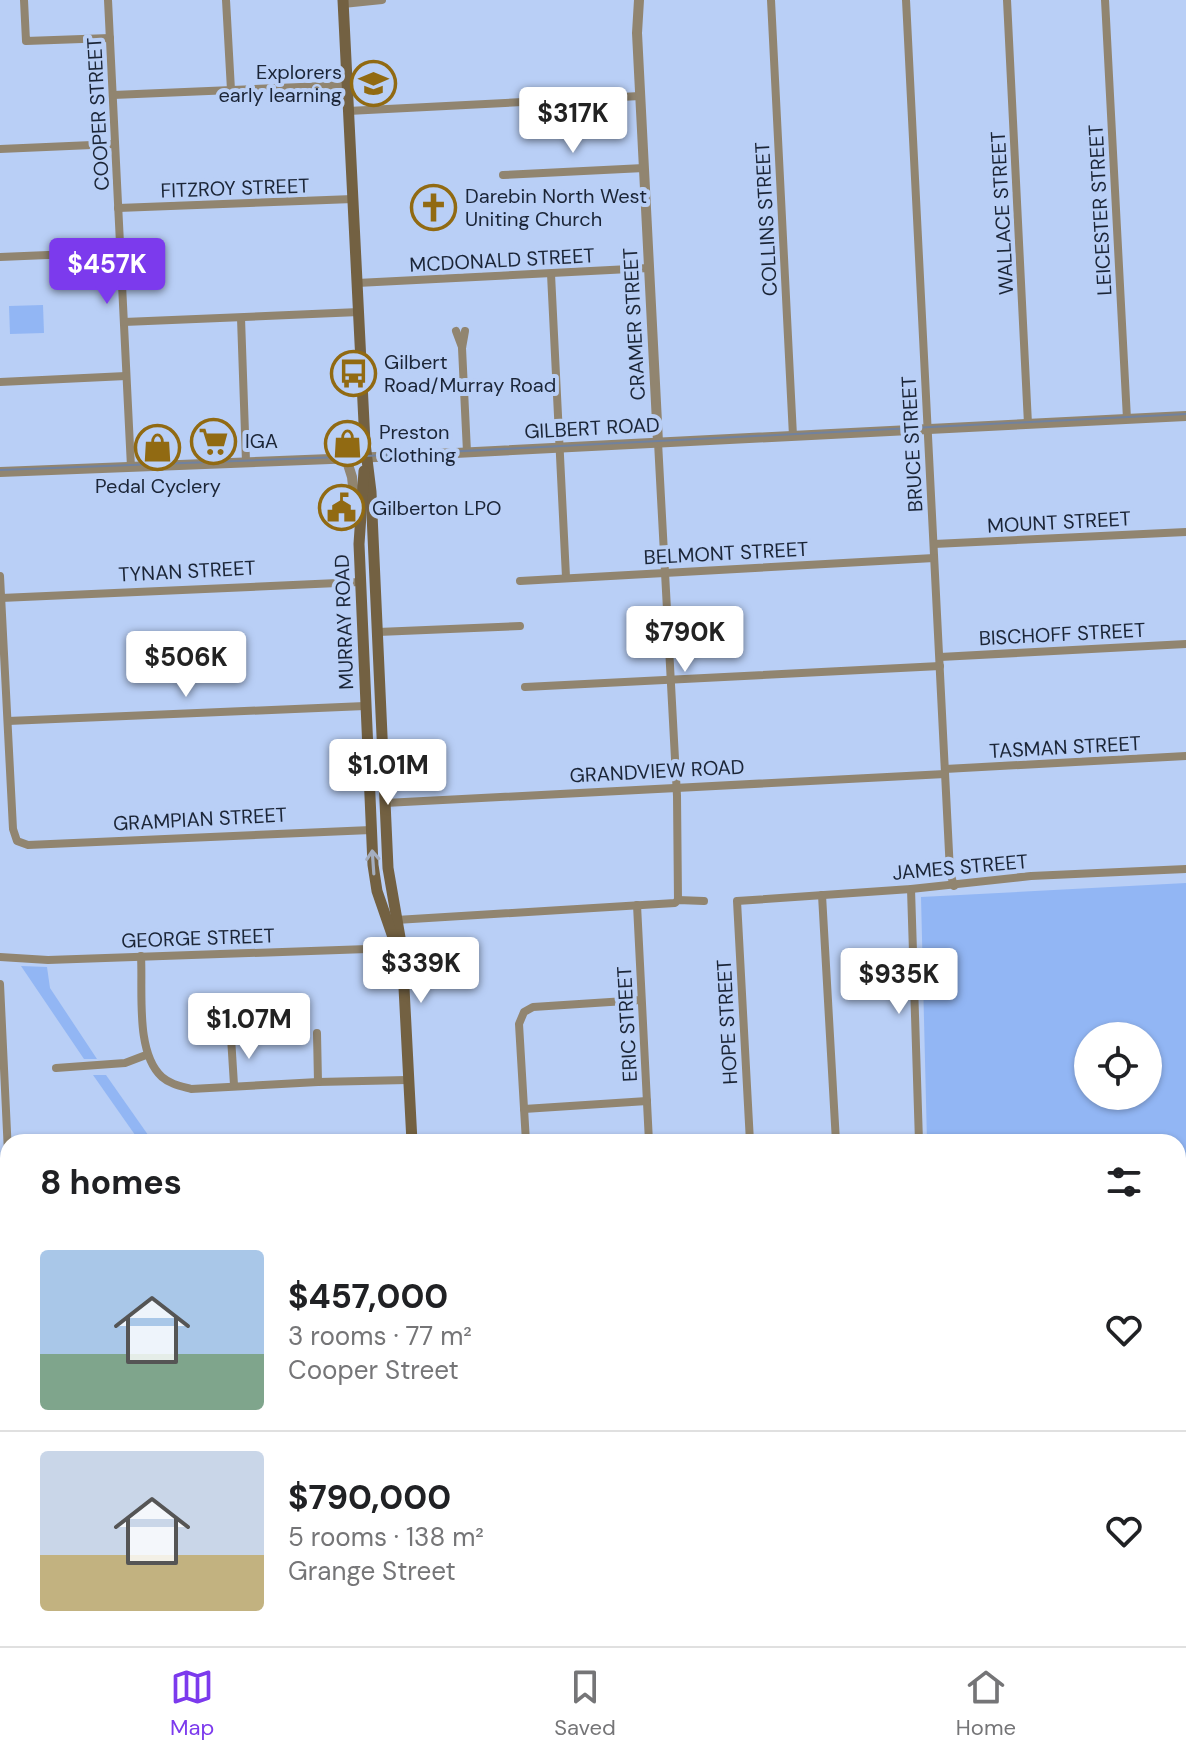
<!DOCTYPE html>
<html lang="en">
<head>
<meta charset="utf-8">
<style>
  :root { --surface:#fff; --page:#f6f6f6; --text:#202124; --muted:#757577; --line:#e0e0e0; --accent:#7c3aed }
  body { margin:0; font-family:"DM Sans",sans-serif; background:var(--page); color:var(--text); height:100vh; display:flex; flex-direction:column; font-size:30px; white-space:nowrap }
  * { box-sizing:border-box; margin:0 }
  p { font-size:26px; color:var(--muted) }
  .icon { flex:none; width:44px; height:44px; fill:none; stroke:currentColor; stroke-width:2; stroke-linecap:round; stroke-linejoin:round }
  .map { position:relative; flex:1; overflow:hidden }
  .details { position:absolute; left:0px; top:1134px; width:1186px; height:512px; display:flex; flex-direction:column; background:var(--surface); border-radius:24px 24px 0 0; box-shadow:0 2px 6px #0004 }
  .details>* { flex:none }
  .fabs { position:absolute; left:1074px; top:1022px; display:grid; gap:16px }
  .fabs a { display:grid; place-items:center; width:88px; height:88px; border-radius:50%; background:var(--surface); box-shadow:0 2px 6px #0004; font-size:40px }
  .price { position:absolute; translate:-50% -68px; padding:0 18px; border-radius:8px; background:#fff; color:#222; font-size:26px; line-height:52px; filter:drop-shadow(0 2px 4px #0008) }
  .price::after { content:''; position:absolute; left:50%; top:48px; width:24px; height:18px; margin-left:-12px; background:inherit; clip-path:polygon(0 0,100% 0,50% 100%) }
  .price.on { background:var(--accent); color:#fff }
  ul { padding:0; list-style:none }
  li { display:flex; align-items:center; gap:24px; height:200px; padding:0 40px }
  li+li { border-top:2px solid var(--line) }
  li span { display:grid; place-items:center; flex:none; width:224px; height:160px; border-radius:8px; color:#555 }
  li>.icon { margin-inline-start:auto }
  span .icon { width:96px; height:96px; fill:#fffc; stroke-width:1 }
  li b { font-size:34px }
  h2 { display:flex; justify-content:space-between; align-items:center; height:96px; padding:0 40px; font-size:34px }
  .menu { display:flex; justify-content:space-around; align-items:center; height:112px; border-top:2px solid var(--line); background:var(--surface); font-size:22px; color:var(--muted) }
  .menu a { display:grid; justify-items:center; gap:4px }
  .menu .on { color:var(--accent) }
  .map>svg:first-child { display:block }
  .green { fill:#92b6f4; fill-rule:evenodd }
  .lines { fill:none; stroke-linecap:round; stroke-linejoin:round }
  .minor { stroke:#918570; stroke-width:8 }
  .tertiary { stroke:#918570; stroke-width:10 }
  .secondary { stroke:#736142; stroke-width:11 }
  .tram { stroke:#71829f; stroke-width:2 }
  .oneway { stroke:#a4aec0 }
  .labels { text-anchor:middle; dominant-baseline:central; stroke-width:8; stroke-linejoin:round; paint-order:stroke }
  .poi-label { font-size:20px; fill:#1b2537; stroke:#b9cff6; text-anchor:start }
  .street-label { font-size:20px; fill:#1b2537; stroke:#b9cff6 }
</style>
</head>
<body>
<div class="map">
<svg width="1186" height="1646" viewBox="0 0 1186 1646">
  <rect width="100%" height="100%" fill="#b9cff6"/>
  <g class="green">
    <polygon points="43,305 44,333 10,334 9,306"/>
    <path d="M1186,883V1292L1178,1290V1142H927L921,897ZM1088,1036H1148V1096H1088Z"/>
    <polygon points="21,966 47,967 50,988 97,1059 84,1059"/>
    <polygon points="93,1075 106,1075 153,1142 140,1142"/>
    <rect x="1178" y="1345" width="8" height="206"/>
    <polygon points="571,1638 1140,1638 1137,1646 556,1646"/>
  </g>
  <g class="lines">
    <g class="minor">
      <polyline points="24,0 26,41 110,38"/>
      <polyline points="108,0 131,467"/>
      <polyline points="226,0 231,90"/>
      <polyline points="771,0 793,436"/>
      <polyline points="906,0 950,872 954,886"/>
      <polyline points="1007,0 1028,424"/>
      <polyline points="1105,0 1127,419"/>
      <polyline points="343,4 382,0"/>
      <polyline points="113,95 347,85"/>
      <polyline points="348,111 640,96"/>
      <polyline points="0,149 115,144"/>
      <polyline points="503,175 644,168"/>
      <polyline points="118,208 353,199"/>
      <polyline points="0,257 120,252"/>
      <polyline points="551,274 566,577"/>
      <polyline points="357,283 649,268"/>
      <polyline points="241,318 246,462"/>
      <polyline points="124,322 359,312"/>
      <polyline points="456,331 462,347"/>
      <polyline points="465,331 462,348 467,452"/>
      <polyline points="0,382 126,376"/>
      <polyline points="658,442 677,796 678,900"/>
      <polyline points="934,544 1186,532"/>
      <polyline points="0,576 13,829 17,841 28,845 371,830"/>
      <polyline points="520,581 934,558"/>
      <polyline points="1,598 360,582"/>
      <polyline points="378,632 520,626"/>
      <polyline points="940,657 1186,644"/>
      <polyline points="525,687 940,666"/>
      <polyline points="8,721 365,706"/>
      <polyline points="945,769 1186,756"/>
      <polyline points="385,803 945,774"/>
      <polyline points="911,889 919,1142"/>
      <polyline points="822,895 836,1142"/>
      <polyline points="637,905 649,1142"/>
      <polyline points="396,920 675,903 678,900 704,901"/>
      <path d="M141,956C143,990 135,1053 162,1077C170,1084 180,1086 191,1089L318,1082L407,1080"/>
      <polyline points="0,957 48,960 396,948"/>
      <polyline points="0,984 8,1153"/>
      <polyline points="317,1033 318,1082"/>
      <polyline points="231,1037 234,1085"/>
      <polyline points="56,1068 125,1063 146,1055"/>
      <polyline points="524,1109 647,1101"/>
      <polyline points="526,1142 519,1024 524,1012 533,1007 641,1000"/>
      <polyline points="750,1142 737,901 911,889 1031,876 1186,869"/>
      <polyline points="0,1451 8,1451"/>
      <polyline points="1178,1630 1186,1630"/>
      <polyline points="388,1638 391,1646"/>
      <polyline points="46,1646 47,1638"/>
      <polyline points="167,1646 176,1638"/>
      <polyline points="293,1646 303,1638"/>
      <polyline points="545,1646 560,1638"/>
      <polyline points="1146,1646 1146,1638"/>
    </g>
    <g class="tertiary">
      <polyline points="639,0 637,33 658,442"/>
      <polyline points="346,458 352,477 357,522"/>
      <polyline points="0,472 356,458 1186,416"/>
      <polyline points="0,1185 8,1184"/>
    </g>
    <g class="secondary">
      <polyline points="343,0 365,443 371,492 388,868 402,949 412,1142"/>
      <polyline points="364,471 359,544 373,865 377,891 396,946"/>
      <polyline points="1178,1304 1186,1306"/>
      <polyline points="433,1638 434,1646"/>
    </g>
    <polyline class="tram" points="0,470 366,456 1186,414"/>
  </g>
  <defs><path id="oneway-shaft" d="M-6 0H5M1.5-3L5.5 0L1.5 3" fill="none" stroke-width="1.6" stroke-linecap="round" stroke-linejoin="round" transform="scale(2)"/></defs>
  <use class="oneway" href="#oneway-shaft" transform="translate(373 862) rotate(-94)"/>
  <defs>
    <symbol id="school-ring" viewBox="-11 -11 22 22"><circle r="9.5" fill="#b9cff6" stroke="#916a12" stroke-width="1.5"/><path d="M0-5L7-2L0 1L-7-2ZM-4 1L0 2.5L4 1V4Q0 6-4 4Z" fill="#916a12"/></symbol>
    <symbol id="church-ring" viewBox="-11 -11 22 22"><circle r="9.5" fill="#b9cff6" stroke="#916a12" stroke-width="1.5"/><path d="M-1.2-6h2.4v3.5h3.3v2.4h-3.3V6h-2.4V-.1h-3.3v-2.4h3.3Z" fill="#916a12"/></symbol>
    <symbol id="bus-ring" viewBox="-11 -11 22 22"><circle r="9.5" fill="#b9cff6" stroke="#916a12" stroke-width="1.5"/><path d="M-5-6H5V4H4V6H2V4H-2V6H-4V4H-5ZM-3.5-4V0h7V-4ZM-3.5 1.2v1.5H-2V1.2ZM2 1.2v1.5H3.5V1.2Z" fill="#916a12"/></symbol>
    <symbol id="supermarket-ring" viewBox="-11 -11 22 22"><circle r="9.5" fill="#b9cff6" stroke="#916a12" stroke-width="1.5"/><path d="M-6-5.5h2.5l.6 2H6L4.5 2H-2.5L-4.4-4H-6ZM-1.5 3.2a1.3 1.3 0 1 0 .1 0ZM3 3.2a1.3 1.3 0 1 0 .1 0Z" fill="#916a12"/></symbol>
    <symbol id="shop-ring" viewBox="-11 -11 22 22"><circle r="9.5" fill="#b9cff6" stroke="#916a12" stroke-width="1.5"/><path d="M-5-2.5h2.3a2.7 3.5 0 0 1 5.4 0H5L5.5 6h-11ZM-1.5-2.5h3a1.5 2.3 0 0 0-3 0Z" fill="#916a12"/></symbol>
    <symbol id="civic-ring" viewBox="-11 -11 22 22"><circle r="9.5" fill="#b9cff6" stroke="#916a12" stroke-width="1.5"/><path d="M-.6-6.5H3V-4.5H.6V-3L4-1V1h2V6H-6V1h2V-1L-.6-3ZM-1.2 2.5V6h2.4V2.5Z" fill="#916a12"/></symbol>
  </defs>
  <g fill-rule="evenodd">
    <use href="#school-ring" x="348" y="58" width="51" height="51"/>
    <use href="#church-ring" x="408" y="182" width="51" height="51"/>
    <use href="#bus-ring" x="328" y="348" width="51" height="51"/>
    <use href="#supermarket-ring" x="188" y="416" width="51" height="51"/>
    <use href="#shop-ring" x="322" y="418" width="51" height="51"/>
    <use href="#shop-ring" x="132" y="422" width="51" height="51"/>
    <use href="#civic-ring" x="316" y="482" width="51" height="51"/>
  </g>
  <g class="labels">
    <g class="poi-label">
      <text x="342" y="72" text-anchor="end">Explorers<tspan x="342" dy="23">early learning</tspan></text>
      <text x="465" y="196">Darebin North West<tspan x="465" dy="23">Uniting Church</tspan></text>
      <text x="384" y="362">Gilbert<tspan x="384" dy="23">Road/Murray Road</tspan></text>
      <text x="379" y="432">Preston<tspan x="379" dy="23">Clothing</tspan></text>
      <text x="245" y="441">IGA</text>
      <text x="158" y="486" text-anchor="middle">Pedal Cyclery</text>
      <text x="372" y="508">Gilberton LPO</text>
    </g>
    <g class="street-label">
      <text transform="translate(98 114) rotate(-93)">COOPER STREET</text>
      <text transform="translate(235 188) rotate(-2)">FITZROY STREET</text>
      <text transform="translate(1100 210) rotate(-93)">LEICESTER STREET</text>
      <text transform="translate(1002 213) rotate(-93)">WALLACE STREET</text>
      <text transform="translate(766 219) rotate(-93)">COLLINS STREET</text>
      <text transform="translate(502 260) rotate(-3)">MCDONALD STREET</text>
      <text transform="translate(634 324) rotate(-93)">CRAMER STREET</text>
      <text transform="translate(592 428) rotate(-3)">GILBERT ROAD</text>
      <text transform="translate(912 444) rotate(-93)">BRUCE STREET</text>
      <text transform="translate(1059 522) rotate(-3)">MOUNT STREET</text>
      <text transform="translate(726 553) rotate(-3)">BELMONT STREET</text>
      <text transform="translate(187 571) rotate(-3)">TYNAN STREET</text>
      <text transform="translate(344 622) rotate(-92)">MURRAY ROAD</text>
      <text transform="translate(1062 634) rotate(-3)">BISCHOFF STREET</text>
      <text transform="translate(1065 747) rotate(-3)">TASMAN STREET</text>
      <text transform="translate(657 771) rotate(-3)">GRANDVIEW ROAD</text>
      <text transform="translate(200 819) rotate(-3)">GRAMPIAN STREET</text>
      <text transform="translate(960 867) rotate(-5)">JAMES STREET</text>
      <text transform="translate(198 938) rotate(-2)">GEORGE STREET</text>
      <text transform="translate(727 1022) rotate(-93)">HOPE STREET</text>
      <text transform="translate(627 1024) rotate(-93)">ERIC STREET</text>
    </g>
  </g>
</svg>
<div class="fabs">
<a><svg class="icon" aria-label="locate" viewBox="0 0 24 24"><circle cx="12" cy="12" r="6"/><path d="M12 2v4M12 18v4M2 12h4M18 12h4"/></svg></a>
</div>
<b class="price" style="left:573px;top:155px">$317K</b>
<b class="price on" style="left:107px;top:306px">$457K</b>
<b class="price" style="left:685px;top:674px">$790K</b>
<b class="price" style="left:186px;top:699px">$506K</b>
<b class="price" style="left:388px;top:807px">$1.01M</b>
<b class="price" style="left:421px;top:1005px">$339K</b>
<b class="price" style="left:899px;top:1016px">$935K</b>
<b class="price" style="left:249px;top:1061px">$1.07M</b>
<section class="details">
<h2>8 homes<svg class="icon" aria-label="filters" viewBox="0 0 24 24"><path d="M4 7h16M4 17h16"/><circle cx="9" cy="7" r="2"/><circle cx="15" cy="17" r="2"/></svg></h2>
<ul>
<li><span style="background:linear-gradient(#a9c7e8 65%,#7fa58c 0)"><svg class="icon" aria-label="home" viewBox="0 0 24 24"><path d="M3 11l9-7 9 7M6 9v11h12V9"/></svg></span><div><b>$457,000</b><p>3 rooms · 77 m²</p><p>Cooper Street</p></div><svg class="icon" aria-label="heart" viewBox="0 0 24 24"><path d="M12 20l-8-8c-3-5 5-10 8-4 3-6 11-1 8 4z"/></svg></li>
<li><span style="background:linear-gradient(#c9d6e8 65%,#c2b280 0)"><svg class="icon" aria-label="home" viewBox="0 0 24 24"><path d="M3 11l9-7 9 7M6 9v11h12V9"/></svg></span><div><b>$790,000</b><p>5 rooms · 138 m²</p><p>Grange Street</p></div><svg class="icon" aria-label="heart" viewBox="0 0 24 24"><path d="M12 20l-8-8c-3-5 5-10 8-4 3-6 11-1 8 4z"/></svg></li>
</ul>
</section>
</div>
<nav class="menu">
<a class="on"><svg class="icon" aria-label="map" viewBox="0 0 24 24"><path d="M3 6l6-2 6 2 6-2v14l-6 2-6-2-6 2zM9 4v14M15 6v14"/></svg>Map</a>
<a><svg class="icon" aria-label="saved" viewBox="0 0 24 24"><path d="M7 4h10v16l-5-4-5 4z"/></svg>Saved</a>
<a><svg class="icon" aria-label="home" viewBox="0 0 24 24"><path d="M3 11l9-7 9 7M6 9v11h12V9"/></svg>Home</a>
</nav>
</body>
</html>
